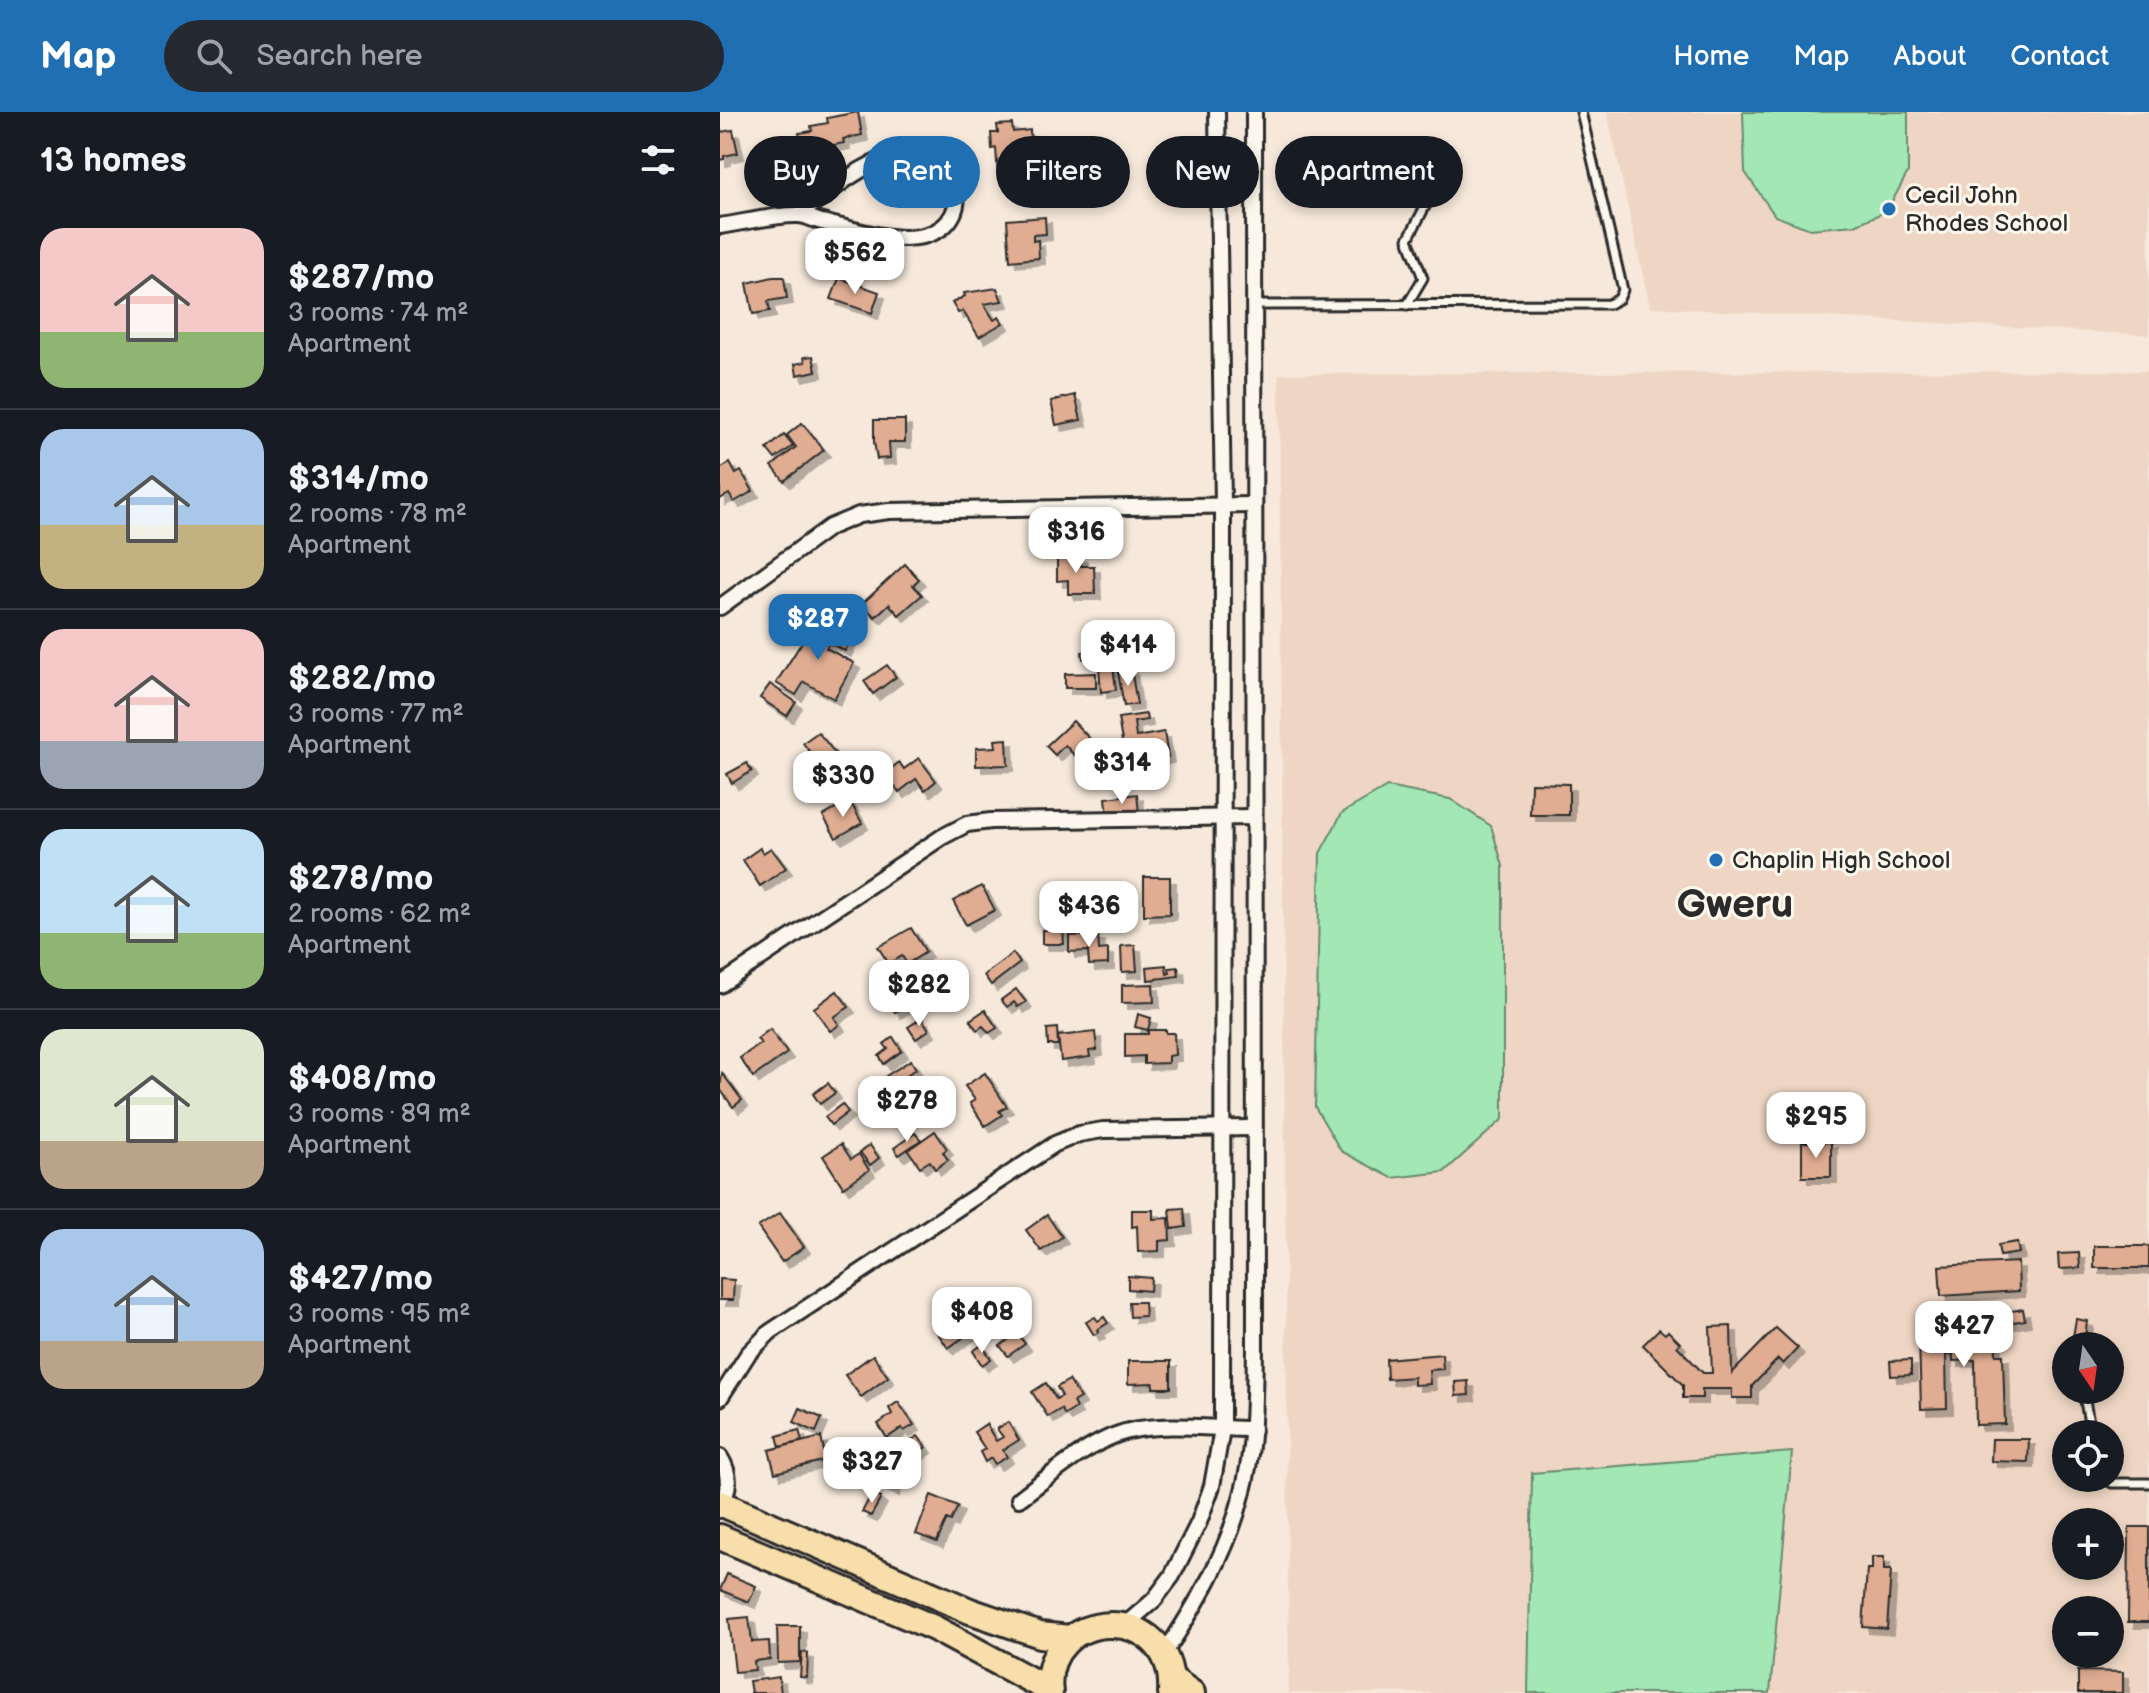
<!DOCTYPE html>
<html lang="en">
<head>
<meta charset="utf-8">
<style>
  :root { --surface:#171b24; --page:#242831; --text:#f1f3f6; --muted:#9ea1a6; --line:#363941; --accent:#1f6fb2 }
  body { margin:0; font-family:"Balsamiq Sans",sans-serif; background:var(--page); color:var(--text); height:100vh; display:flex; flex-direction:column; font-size:30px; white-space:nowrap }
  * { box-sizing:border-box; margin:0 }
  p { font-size:26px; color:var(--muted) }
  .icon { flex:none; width:44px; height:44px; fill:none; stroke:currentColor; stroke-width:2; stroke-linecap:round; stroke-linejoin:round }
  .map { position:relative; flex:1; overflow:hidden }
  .drawer { display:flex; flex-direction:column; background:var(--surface); width:720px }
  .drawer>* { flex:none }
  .banner { position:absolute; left:24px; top:24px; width:760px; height:72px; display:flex; gap:16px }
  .needle { width:52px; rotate:167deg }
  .fabs { position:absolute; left:1332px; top:1220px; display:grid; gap:16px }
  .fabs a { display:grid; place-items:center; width:72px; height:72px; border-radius:50%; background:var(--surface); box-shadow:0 4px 12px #0003; font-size:40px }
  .price { position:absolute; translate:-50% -68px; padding:0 18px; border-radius:16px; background:#fff; color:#222; font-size:26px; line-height:52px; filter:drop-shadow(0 2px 4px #0008) }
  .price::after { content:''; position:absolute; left:50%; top:48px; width:24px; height:18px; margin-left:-12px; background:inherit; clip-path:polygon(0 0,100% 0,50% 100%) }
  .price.active { background:var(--accent); color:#fff }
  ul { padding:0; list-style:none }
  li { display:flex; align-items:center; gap:24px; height:200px; padding:0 40px }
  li+li { border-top:2px solid var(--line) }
  li span { display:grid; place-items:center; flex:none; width:224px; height:160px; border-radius:24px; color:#555 }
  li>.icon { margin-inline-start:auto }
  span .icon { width:96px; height:96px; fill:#fffc; stroke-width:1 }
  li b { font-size:34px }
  h2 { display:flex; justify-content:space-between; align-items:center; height:96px; padding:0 40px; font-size:34px }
  .tag { padding:0 28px; border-radius:36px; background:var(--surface); box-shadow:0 4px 12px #0003; font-size:28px; line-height:72px }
  .tag.active { background:var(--accent); color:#fff }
  header { display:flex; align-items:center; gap:48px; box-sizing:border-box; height:112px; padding:0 40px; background:var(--accent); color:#fff }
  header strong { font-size:38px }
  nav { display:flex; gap:44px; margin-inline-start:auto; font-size:28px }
  .search { width:560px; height:72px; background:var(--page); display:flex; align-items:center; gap:20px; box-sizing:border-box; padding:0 28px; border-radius:44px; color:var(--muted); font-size:30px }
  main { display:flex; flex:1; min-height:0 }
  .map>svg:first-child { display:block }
  .built { fill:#efd6c4; fill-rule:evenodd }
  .green { fill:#a2e7b4; stroke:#668970; stroke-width:2 }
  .building { fill:#e0ad92; stroke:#2b2b2b; stroke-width:2; filter:url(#shadow) }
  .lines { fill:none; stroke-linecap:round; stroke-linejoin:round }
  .service-casing { stroke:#2b2b2b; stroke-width:13 }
  .minor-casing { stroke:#2b2b2b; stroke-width:20 }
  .trunk-casing { stroke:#2b2b2b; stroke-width:30 }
  .service { stroke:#fbf7ec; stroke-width:7 }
  .minor { stroke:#fbf7ec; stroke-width:14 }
  .trunk { stroke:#f8deab; stroke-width:24 }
  .poi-dot { fill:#1f6fb2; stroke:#fbf7ec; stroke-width:3 }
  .labels { text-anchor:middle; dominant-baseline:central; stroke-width:6; stroke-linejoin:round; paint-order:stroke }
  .poi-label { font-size:24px; fill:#2b2b2b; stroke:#fbf7ec; text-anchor:start }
  .town-label { font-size:40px; font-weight:bold; fill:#2b2b2b; stroke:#fbf7ec }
</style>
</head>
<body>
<header>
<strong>Map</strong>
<div class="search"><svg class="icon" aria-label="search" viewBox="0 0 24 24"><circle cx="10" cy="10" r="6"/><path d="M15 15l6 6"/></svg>Search here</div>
<nav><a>Home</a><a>Map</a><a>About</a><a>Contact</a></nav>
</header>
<main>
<section class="drawer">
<h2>13 homes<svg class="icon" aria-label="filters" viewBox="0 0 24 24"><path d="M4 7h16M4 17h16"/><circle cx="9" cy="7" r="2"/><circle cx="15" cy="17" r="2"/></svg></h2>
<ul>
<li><span style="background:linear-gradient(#f6c9c9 65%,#8fb573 0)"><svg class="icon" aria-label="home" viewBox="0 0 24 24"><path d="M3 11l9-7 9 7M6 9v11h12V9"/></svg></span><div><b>$287/mo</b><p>3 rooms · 74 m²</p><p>Apartment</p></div></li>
<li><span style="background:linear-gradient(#a9c7e8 60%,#c2b280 0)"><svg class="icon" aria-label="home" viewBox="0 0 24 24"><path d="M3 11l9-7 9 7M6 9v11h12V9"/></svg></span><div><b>$314/mo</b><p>2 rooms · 78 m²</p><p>Apartment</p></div></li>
<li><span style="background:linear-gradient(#f6c9c9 70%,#9aa5b1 0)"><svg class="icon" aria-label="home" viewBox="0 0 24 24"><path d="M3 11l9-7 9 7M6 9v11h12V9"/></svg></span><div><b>$282/mo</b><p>3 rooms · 77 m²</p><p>Apartment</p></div></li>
<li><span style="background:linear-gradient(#bfe0f5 65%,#8fb573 0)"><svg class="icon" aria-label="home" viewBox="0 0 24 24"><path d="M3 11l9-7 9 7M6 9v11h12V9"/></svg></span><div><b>$278/mo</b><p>2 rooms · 62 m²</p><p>Apartment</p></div></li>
<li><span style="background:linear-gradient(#dfe7d0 70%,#b9a48a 0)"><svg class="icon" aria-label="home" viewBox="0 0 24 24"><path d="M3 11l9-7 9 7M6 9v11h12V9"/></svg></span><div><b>$408/mo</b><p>3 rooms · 89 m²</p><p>Apartment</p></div></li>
<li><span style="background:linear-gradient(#a9c7e8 70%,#b9a48a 0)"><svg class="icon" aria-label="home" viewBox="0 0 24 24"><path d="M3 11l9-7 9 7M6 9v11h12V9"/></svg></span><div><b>$427/mo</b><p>3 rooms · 95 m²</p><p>Apartment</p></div></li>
</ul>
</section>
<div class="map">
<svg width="1429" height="1581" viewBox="0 0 1429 1581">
  <defs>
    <filter id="shadow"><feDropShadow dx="6" dy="6" stdDeviation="0" flood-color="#0004"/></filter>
  </defs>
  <rect width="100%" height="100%" fill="#f6e8da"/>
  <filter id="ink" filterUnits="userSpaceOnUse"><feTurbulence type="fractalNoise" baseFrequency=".0125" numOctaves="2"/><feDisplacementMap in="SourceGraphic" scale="16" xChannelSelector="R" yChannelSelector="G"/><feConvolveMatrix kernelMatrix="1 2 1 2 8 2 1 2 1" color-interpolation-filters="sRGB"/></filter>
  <g filter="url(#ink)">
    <g class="built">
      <polygon points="887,0 1429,0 1429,223 930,195"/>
      <path d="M1429,259V1581H569L559,262ZM1346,1234H1390V1278H1346ZM1346,1322H1390V1366H1346ZM1346,1410H1390V1454H1346ZM1346,1498H1390V1542H1346Z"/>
    </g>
    <g class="green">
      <polygon points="1023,0 1188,0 1188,60 1167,99 1135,113 1090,117 1055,104 1025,60"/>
      <polygon points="667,675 730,687 771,714 783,754 783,1007 724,1060 672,1066 621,1039 595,995 600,741 622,701"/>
      <polygon points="1072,1340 1050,1581 808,1581 812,1361"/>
    </g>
    <g class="building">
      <polygon points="138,0 142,23 123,27 124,31 103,35 104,43 83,47 79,21 92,19 91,14 108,11 107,6"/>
      <polygon points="292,12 293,20 310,18 311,34 305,34 307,63 278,65 276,36 272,37 271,21 278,21 277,13"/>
      <polygon points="13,18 18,41 4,44 4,47 0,48 0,20"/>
      <polygon points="325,105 326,122 313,123 313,129 318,128 319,146 290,149 287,108"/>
      <polygon points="53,165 64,165 67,186 48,189 50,199 33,202 27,171"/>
      <polygon points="119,166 159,180 152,201 111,187"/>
      <polygon points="277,176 282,189 264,192 274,208 279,205 283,211 259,225 243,199 238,201 232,191 245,184 244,181"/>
      <polygon points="93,244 96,259 77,263 75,252 85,250 84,245"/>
      <polygon points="355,283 361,308 336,313 331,289"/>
      <polygon points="154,308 185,308 185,330 169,330 170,346 157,347 154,330"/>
      <polygon points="82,311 104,338 64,369 52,354 76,335 67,323"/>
      <polygon points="64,323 73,334 55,347 47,337"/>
      <polygon points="10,351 16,362 21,359 33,379 14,390 9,382 0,387 0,357"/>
      <polygon points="337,444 361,444 361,454 374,454 375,482 348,482 348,468 337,469"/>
      <polygon points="185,452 199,467 193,473 202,483 179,503 169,492 155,505 142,492"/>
      <polygon points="98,505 118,518 115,521 130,528 125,539 109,531 106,536 134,551 114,587 84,570 76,583 56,571"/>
      <polygon points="387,531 388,545 363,547 362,540 379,538 378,532"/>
      <polygon points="167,553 176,565 153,582 144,569"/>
      <polygon points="393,553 396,578 381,580 379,555"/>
      <polygon points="411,557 417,592 404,594 398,560"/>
      <polygon points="376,561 376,576 345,576 345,562"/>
      <polygon points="50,572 76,590 67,604 40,586"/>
      <polygon points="426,602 427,608 414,610 416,625 444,620 448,645 406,652 398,606"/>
      <polygon points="353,609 370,627 354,643 345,633 335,643 326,634"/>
      <polygon points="98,620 126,655 110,667 83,631"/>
      <polygon points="287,627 288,653 256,654 256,636 276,635 275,628"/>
      <polygon points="199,646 216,669 205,678 196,667 179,680 165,662 179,650 184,657"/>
      <polygon points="27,651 32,659 12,671 7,662"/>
      <polygon points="811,671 849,672 849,703 810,703"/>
      <polygon points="417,682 419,701 388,705 386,686"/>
      <polygon points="130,689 142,711 116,726 103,704"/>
      <polygon points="40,736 43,741 51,736 66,756 40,774 23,748"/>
      <polygon points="424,765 450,765 450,802 424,803"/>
      <polygon points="262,774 275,798 246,813 233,789"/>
      <polygon points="191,816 206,840 187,852 182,844 169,852 158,835"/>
      <polygon points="343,817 344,832 322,832 322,818"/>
      <polygon points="378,823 379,838 388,837 388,852 369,853 368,839 349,840 349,824"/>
      <polygon points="415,833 417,859 402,860 401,834"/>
      <polygon points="293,841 300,851 271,873 264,863"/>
      <polygon points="180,853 190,868 185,871 195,887 175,900 155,868"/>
      <polygon points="446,853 447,862 450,861 449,856 458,855 459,864 428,868 427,855"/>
      <polygon points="433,872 434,890 402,891 402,873"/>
      <polygon points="296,877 306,890 298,895 294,890 287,895 281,888"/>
      <polygon points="117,879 129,895 114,905 119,913 110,919 94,896"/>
      <polygon points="265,898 277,916 269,921 263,914 257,918 250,908"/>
      <polygon points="418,902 431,906 428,918 415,915"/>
      <polygon points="202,906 209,918 196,927 188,915"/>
      <polygon points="337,916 338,933 328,933 327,917"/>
      <polygon points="50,917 67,941 33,965 20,946 41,931 37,927"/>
      <polygon points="428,918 446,918 446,921 454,921 455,943 448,944 448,951 424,952 424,944 405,945 405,922 428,922"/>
      <polygon points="375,920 377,938 369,939 370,945 341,949 338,924"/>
      <polygon points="173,925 182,939 164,952 159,944 168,937 164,932"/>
      <polygon points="191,948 196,957 188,962 195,973 184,979 178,969 172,973 166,964"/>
      <polygon points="2,961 22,988 13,995 0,977"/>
      <polygon points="265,961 287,995 279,999 282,1003 265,1014 250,991 255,988 245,974"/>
      <polygon points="108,971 115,981 100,992 93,982"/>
      <polygon points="122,992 128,1000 111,1013 105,1005"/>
      <polygon points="215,1019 227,1037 223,1040 228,1048 215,1057 210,1049 200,1055 188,1038"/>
      <polygon points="195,1021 201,1028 179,1043 174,1036"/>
      <rect x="1082" y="1030" width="29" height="35"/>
      <polygon points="121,1032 131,1047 139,1042 149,1058 123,1075 103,1044"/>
      <polygon points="150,1033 159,1046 150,1053 140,1040"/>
      <polygon points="464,1096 466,1115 452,1117 450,1097"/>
      <polygon points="412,1098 433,1098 433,1107 449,1106 450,1128 439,1129 439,1139 418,1140 417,1114 412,1115"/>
      <polygon points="60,1101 84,1135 62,1150 38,1115"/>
      <polygon points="327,1103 342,1125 321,1139 306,1118"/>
      <polygon points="1297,1130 1299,1141 1280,1144 1278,1133"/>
      <rect x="1374" y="1134" width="55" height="22"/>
      <polygon points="1359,1141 1360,1156 1339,1157 1338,1142"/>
      <polygon points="1298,1150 1299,1179 1221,1184 1219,1154"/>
      <polygon points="408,1164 431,1166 430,1179 408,1177"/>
      <polygon points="0,1167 14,1168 13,1188 0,1188"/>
      <polygon points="409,1190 424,1190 425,1204 410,1205"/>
      <polygon points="246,1193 260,1214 228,1236 217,1220 232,1210 229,1205"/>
      <polygon points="1261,1197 1262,1206 1221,1209 1221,1201"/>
      <polygon points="1303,1197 1305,1208 1283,1212 1281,1201"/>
      <polygon points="375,1205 378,1209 384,1205 388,1211 377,1218 379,1220 374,1223 366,1210"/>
      <polygon points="1356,1207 1367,1209 1364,1233 1352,1231"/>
      <polygon points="1275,1213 1276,1243 1283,1243 1285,1312 1256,1313 1255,1248 1233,1249 1233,1243 1226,1243 1227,1296 1201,1297 1199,1225 1217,1224 1217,1214"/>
      <polygon points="1011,1214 1012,1261 1056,1216 1078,1236 1063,1252 1058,1247 1032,1274 1032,1286 1012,1286 1012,1277 982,1277 982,1286 963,1286 963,1273 923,1233 939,1217 945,1222 948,1219 960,1231 957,1234 983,1261 992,1261 990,1215"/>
      <polygon points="297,1221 305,1232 288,1244 280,1234"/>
      <polygon points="262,1233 271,1247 262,1253 253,1239"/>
      <polygon points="722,1242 723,1257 709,1258 710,1272 694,1273 694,1265 667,1267 666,1247"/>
      <polygon points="153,1243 168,1265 141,1285 125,1263"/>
      <polygon points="1191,1248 1191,1263 1171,1264 1170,1249"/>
      <polygon points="408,1249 451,1249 451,1276 433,1276 433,1271 408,1272"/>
      <polygon points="349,1268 360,1286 353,1290 356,1296 345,1303 341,1297 328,1305 312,1280 326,1271 336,1287 342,1284 337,1275"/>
      <polygon points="748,1269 749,1283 736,1284 735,1270"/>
      <polygon points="178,1290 194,1313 184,1319 182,1316 167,1326 158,1312 172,1302 169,1296"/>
      <polygon points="80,1296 102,1306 96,1320 74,1310"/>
      <polygon points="288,1310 299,1328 283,1338 287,1345 275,1352 271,1346 265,1350 260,1340 265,1337 254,1320 266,1312 276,1329 283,1325 277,1317"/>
      <polygon points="79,1318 82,1329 60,1335 57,1324"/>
      <polygon points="198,1324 206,1335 194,1344 186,1332"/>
      <polygon points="101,1325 106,1348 55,1361 49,1338"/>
      <polygon points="1272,1327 1309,1327 1308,1350 1271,1349"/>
      <polygon points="126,1335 154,1347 149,1358 121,1346"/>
      <polygon points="166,1353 175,1357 171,1368 176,1370 173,1378 153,1370 156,1362 161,1364"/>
      <polygon points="152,1381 161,1386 151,1404 142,1400"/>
      <polygon points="211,1383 238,1394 231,1409 227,1407 217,1430 196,1422"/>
      <polygon points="1409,1415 1429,1415 1429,1510 1408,1510"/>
      <polygon points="1152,1445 1164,1445 1164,1458 1171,1458 1167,1517 1143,1515 1147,1457 1152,1457"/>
      <polygon points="7,1462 36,1474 29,1490 0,1478"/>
      <polygon points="29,1505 32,1530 49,1529 50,1547 34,1549 35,1558 15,1560 9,1507"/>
      <polygon points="57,1514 80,1514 80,1550 58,1551"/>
      <polygon points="82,1540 88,1541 87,1566 80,1565"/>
      <polygon points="1358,1559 1403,1560 1403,1581 1358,1581"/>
      <polygon points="59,1565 61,1581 31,1581 29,1569"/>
    </g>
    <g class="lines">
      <defs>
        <g id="service">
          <polyline points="535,193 889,192 899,187 903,178 861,0"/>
          <polyline points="687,193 703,166 688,127 718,70"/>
          <polyline points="1363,1278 1371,1322"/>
          <polyline points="1383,1366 1392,1371 1429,1371"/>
        </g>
        <g id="minor">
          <polyline points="498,74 533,76"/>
          <path d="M0,114C22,111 58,102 78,103C86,103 94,108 102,110C130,117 174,131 203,124C265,109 234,23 165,47C134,57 105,84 78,103"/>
          <polyline points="0,495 110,415 139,403 169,399 532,393"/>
          <polyline points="0,873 222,725 247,712 271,709 533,705"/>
          <polyline points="0,1286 28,1242 50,1220 335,1032 359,1022 383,1018 533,1016"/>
          <path d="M0,1345C12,1364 9,1378 0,1398"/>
          <path d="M299,1387C330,1364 372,1327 409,1319C446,1310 494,1317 533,1317"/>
          <polyline points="405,1513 434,1488 452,1464 479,1410 492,1374 502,1317 503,392 497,0"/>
          <path d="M444,1542C477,1492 507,1442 522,1383C535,1336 534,1285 535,1237L534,0"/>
        </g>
        <g id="trunk">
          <polyline points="0,1391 250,1499 320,1523 350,1526"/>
          <polyline points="0,1425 214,1516 329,1578"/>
          <polyline points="452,1567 472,1581"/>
          <path d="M330,1581C319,1494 457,1487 451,1581"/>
        </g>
      </defs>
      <use href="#service" class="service-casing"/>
      <use href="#minor" class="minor-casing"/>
      <use href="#trunk" class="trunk-casing"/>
      <use href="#service" class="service"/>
      <use href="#minor" class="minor"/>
      <use href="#trunk" class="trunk"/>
    </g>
  </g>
  <g class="poi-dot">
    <circle cx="1169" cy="97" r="8"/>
    <circle cx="996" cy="748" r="8"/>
  </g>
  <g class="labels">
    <g class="poi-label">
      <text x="1185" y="83">Cecil John<tspan x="1185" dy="28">Rhodes School</tspan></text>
      <text x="1012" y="748">Chaplin High School</text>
    </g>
    <g class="town-label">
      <text x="1015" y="793">Gweru</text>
    </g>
  </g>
</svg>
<div class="fabs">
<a><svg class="needle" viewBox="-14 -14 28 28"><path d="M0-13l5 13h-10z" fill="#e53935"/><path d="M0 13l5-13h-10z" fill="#9ea1a6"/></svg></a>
<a><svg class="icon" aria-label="locate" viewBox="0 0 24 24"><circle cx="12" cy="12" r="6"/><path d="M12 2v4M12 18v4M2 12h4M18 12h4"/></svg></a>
<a>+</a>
<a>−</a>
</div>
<b class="price" style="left:135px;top:184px">$562</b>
<b class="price" style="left:356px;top:463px">$316</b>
<b class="price active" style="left:98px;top:550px">$287</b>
<b class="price" style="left:408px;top:576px">$414</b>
<b class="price" style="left:402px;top:694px">$314</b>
<b class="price" style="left:123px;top:707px">$330</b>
<b class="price" style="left:369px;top:837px">$436</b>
<b class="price" style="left:199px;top:916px">$282</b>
<b class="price" style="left:187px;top:1032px">$278</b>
<b class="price" style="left:1096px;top:1048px">$295</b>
<b class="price" style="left:262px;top:1243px">$408</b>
<b class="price" style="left:1244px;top:1257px">$427</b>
<b class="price" style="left:152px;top:1393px">$327</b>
<div class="banner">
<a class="tag">Buy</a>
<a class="tag active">Rent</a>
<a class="tag">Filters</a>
<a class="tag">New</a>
<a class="tag">Apartment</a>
</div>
</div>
</main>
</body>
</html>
